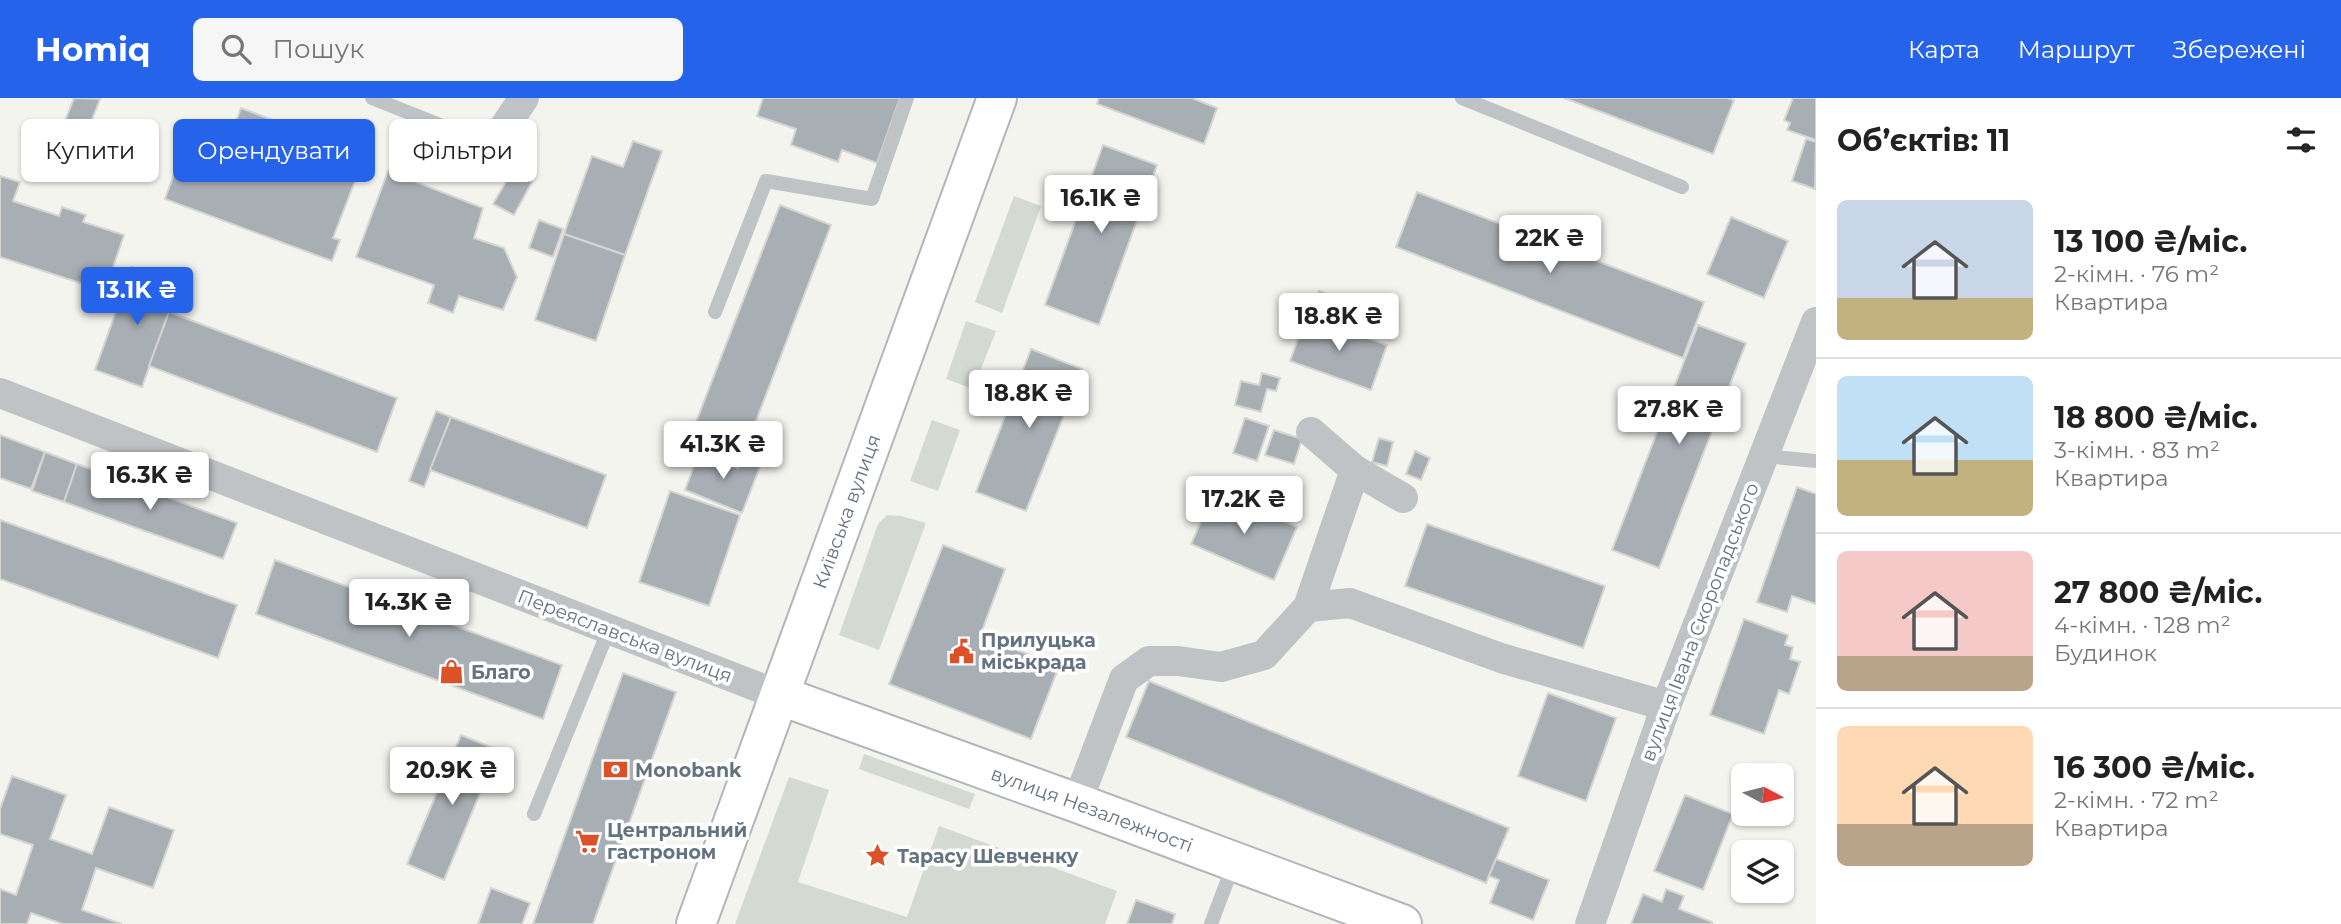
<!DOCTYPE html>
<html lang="uk">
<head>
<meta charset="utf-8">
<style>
  :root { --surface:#fff; --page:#f6f6f6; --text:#222; --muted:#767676; --line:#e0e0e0; --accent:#2563eb }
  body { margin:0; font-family:Montserrat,sans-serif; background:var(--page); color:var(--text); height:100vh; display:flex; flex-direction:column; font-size:26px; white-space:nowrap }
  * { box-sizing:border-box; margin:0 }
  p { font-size:23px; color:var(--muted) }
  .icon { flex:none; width:38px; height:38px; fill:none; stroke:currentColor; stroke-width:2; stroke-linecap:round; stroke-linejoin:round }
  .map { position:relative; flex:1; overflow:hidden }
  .panel { display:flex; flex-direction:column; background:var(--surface); width:525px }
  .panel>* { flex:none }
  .banner { position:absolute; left:21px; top:21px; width:665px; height:63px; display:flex; gap:14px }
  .needle { width:46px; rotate:97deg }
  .buttons { position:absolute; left:1731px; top:665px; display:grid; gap:14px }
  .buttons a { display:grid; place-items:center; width:63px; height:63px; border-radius:10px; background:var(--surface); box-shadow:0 2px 5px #0004; font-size:35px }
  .price { position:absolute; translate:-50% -60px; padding:0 16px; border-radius:7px; background:#fff; color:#222; font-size:23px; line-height:46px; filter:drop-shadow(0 2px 4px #0008) }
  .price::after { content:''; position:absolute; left:50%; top:42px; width:21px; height:16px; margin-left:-10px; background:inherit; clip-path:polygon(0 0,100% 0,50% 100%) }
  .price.selected { background:var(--accent); color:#fff }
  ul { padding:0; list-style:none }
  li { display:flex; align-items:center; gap:21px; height:175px; padding:0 21px }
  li+li { border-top:2px solid var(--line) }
  li span { display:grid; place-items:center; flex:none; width:196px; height:140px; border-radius:10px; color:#555 }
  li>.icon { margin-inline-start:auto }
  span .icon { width:84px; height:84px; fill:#fffc; stroke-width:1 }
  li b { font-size:30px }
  h2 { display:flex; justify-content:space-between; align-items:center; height:84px; padding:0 21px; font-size:30px }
  .tag { padding:0 24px; border-radius:10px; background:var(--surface); box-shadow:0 2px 5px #0004; font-size:24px; line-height:63px }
  .tag.selected { background:var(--accent); color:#fff }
  header { display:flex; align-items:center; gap:42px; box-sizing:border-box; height:98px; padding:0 35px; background:var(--accent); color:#fff }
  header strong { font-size:33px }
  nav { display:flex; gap:38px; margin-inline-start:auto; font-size:24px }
  .search { width:490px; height:63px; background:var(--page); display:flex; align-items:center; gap:18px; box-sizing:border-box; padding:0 24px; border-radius:10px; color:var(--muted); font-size:26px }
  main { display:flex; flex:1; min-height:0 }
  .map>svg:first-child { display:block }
  .green { fill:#d4dad1 }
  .building { fill:#a8afb4; stroke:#d5d5d2; stroke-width:2 }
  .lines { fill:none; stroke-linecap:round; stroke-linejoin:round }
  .secondary-casing { stroke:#b2b6ba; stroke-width:42 }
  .lane { stroke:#bfc3c6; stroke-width:14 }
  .street { stroke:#bfc3c6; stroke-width:30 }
  .secondary { stroke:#fff; stroke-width:38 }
  .labels { text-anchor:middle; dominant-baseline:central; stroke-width:7; stroke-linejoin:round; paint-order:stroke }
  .street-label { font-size:19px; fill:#647380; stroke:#fff }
  .poi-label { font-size:19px; font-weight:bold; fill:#647380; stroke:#fff; text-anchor:start }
</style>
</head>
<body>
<header>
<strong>Homiq</strong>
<div class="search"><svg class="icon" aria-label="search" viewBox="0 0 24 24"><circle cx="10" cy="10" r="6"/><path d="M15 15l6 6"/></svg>Пошук</div>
<nav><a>Карта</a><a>Маршрут</a><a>Збережені</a></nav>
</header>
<main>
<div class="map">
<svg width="1816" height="826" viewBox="0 0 1816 826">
  <rect width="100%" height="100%" fill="#f4f4ef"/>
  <g class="green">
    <polygon points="1014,98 1041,108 1002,215 975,204"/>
    <polygon points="966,223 996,233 973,291 946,281"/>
    <polygon points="932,322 960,332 938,393 910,383"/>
    <polygon points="887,417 901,418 926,425 879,552 839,537 878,426"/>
    <polygon points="864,656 975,696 969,711 859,671"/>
    <polygon points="789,679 829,692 798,784 907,819 939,728 1117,793 1105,826 735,826"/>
  </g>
  <g class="building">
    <polygon points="74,0 100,1 83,45 60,36"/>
    <polygon points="763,0 900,0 877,65 842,52 838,64 791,47 796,31 757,18"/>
    <polygon points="1099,0 1192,0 1217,10 1204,46 1097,6"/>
    <polygon points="1564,0 1727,0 1734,2 1713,56"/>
    <polygon points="1793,0 1816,0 1816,42 1787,32 1790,25 1784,22"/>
    <polygon points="241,10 365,57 333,140 340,142 332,163 165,101 181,57 219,71"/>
    <polygon points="1806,41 1816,44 1815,91 1792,83"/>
    <polygon points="633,43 662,53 625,157 564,136 592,58 623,69"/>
    <polygon points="1103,47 1157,67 1099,227 1045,207"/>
    <polygon points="388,73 483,110 474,140 504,150 517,179 503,212 459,198 453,215 428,205 434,187 356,159"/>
    <polygon points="512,73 532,84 514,117 493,106"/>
    <polygon points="0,78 20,84 13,103 59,118 62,109 86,117 83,124 124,137 105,193 0,159"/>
    <polygon points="1417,94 1704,204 1683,260 1396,149"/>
    <polygon points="780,107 831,127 738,370 686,350"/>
    <polygon points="1731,119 1788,143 1764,200 1707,176"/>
    <polygon points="539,122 563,131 553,159 529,150"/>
    <polygon points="564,136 625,157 596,243 535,222"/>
    <polygon points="132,169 179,185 142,289 95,272"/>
    <polygon points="1319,193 1343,203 1334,225 1310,215"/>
    <polygon points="169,214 397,300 377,354 149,268"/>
    <polygon points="1306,219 1387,247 1371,292 1290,263"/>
    <polygon points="1698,227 1746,245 1659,470 1612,452"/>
    <polygon points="1031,251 1082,271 1026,413 976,394"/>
    <polygon points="1262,275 1280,280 1276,293 1267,291 1261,314 1235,307 1241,283 1259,287"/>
    <polygon points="436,313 451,319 424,389 409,383"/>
    <polygon points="451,319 606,377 587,430 430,372"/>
    <polygon points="1245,320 1269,328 1257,363 1233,355"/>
    <polygon points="1274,332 1302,341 1294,366 1265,357"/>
    <polygon points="0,337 45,354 31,391 0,380"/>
    <polygon points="1379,340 1393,344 1387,368 1372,364"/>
    <polygon points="1415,353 1430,360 1421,382 1406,376"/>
    <polygon points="45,354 77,366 64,404 32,393"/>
    <polygon points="699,355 738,370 742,358 761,366 742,415 685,392"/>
    <polygon points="77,366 237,425 223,461 64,404"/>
    <polygon points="1797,389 1816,396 1816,506 1792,498 1787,514 1757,504"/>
    <polygon points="670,393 740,417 709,508 639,484"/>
    <polygon points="1215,393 1297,429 1274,482 1191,446"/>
    <polygon points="0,422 237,507 218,560 0,481"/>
    <polygon points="1427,426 1605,488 1583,550 1405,488"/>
    <polygon points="943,447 1005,471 980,538 1059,568 1031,641 889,586"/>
    <polygon points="275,462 562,567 543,621 256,516"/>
    <polygon points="1744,521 1788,537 1785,547 1793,549 1790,561 1800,564 1789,596 1779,592 1764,636 1710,617"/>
    <polygon points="623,575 676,594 593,826 533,826"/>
    <polygon points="1149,583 1509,730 1486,785 1126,639"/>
    <polygon points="1548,595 1616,620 1586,703 1518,678"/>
    <polygon points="461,637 498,652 444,782 407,766"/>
    <polygon points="12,678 66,697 50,741 92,756 109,709 174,732 153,790 96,770 82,812 122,826 63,826 31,815 27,826 0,826 0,791 16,797 33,747 0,736 0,711"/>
    <polygon points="1685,697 1733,716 1703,792 1654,773"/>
    <polygon points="1496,761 1549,782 1533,822 1490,805 1499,782 1489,778"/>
    <polygon points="491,790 530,805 522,826 478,826"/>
    <polygon points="1666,791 1684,798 1679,811 1712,824 1712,826 1631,826 1643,796 1662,804"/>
    <polygon points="1136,802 1175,816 1172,826 1127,826"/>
  </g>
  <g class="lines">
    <defs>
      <g id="secondary">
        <path id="s1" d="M781,598L1077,705L1402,826"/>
        <path id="s2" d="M696,826L997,0"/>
      </g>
    </defs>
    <use href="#secondary" class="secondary-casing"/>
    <g class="lane">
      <polyline points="372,0 440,27"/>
      <polyline points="1462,0 1682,89"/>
      <polyline points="715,214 766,83 872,101 907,0"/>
      <polyline points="1764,358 1816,363"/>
      <polyline points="534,716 609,531"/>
      <polyline points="1211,826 1234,765"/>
    </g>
    <g class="street">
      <polyline points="482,62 524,0"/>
      <polyline points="0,295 781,598"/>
      <polyline points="1311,334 1355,372 1403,400"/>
      <polyline points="1308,509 1350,505 1501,560 1666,608"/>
      <polyline points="1077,705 1124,581 1149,563 1178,563 1221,569 1264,557 1308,509 1355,372"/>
      <polyline points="1590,826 1666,608 1816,224"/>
    </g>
    <use href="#secondary" class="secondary"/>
  </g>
  <defs>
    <symbol id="civic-bare" viewBox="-9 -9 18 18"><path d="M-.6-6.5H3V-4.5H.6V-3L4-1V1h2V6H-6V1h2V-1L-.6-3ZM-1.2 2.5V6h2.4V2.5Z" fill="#db5228" stroke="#fff" stroke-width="2.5" paint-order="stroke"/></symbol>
    <symbol id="shop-bare" viewBox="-9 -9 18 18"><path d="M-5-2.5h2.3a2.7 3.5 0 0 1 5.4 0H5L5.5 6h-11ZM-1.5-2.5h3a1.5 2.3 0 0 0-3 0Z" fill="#db5228" stroke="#fff" stroke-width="2.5" paint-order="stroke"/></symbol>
    <symbol id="bank-bare" viewBox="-9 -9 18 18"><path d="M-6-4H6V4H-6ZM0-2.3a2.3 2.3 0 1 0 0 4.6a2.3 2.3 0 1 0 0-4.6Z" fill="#db5228" stroke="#fff" stroke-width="2.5" paint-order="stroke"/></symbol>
    <symbol id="supermarket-bare" viewBox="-9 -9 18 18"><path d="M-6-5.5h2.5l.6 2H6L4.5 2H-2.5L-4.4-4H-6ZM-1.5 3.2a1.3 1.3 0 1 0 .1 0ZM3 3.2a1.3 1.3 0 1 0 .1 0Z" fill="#db5228" stroke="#fff" stroke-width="2.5" paint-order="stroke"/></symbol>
    <symbol id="sight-bare" viewBox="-9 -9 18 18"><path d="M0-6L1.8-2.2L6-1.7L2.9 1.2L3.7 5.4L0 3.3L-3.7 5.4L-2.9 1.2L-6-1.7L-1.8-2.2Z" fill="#db5228" stroke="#fff" stroke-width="2.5" paint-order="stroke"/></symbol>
  </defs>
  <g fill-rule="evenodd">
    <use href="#civic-bare" x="944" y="536" width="35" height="35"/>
    <use href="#shop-bare" x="434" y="556" width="35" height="35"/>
    <use href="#bank-bare" x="598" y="654" width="35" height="35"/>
    <use href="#supermarket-bare" x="570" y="726" width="35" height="35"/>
    <use href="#sight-bare" x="860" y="740" width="35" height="35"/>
  </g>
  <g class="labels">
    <g class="street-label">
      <text stroke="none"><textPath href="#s2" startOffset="439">Київська вулиця</textPath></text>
      <text transform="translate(1700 524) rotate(-69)">вулиця Івана Скоропадського</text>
      <text transform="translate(625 538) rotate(21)">Переяславська вулиця</text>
      <text stroke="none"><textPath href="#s1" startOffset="331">вулиця Незалежності</textPath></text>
    </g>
    <g class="poi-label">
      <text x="981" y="542">Прилуцька<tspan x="981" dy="22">міськрада</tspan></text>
      <text x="471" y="574">Благо</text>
      <text x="635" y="672">Monobank</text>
      <text x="607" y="732">Центральний<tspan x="607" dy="22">гастроном</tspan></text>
      <text x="897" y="758">Тарасу Шевченку</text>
    </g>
  </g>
</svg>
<div class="buttons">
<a><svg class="needle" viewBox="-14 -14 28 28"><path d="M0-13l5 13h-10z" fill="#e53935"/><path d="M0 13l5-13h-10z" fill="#767676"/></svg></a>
<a><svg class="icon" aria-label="layers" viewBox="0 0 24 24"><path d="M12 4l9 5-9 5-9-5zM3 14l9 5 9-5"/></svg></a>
</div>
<b class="price" style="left:1101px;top:137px">16.1K ₴</b>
<b class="price" style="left:1550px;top:177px">22K ₴</b>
<b class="price selected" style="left:137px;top:229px">13.1K ₴</b>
<b class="price" style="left:1339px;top:255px">18.8K ₴</b>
<b class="price" style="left:1029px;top:332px">18.8K ₴</b>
<b class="price" style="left:1679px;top:348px">27.8K ₴</b>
<b class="price" style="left:723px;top:383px">41.3K ₴</b>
<b class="price" style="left:150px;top:414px">16.3K ₴</b>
<b class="price" style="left:1244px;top:438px">17.2K ₴</b>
<b class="price" style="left:409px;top:541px">14.3K ₴</b>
<b class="price" style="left:452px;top:709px">20.9K ₴</b>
<div class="banner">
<a class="tag">Купити</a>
<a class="tag selected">Орендувати</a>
<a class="tag">Фільтри</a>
</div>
</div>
<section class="panel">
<h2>Об’єктів: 11<svg class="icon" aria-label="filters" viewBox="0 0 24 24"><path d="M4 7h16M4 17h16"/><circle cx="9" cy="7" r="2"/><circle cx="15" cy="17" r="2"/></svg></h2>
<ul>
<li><span style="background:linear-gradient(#c9d6e8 70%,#c2b280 0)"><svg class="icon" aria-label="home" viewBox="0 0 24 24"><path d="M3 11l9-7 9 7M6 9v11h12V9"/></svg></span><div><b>13 100 ₴/міс.</b><p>2-кімн. · 76 m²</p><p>Квартира</p></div></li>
<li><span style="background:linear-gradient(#bfe0f5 60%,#c2b280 0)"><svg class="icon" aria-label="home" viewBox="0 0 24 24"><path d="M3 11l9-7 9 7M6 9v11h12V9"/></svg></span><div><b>18 800 ₴/міс.</b><p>3-кімн. · 83 m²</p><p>Квартира</p></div></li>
<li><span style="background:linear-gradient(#f6c9c9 75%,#b9a48a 0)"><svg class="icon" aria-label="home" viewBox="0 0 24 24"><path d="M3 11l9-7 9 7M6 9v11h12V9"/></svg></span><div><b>27 800 ₴/міс.</b><p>4-кімн. · 128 m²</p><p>Будинок</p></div></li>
<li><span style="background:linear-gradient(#ffd9b3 70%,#b9a48a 0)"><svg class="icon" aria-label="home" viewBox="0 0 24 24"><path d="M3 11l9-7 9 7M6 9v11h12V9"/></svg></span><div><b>16 300 ₴/міс.</b><p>2-кімн. · 72 m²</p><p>Квартира</p></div></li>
</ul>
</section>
</main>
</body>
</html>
